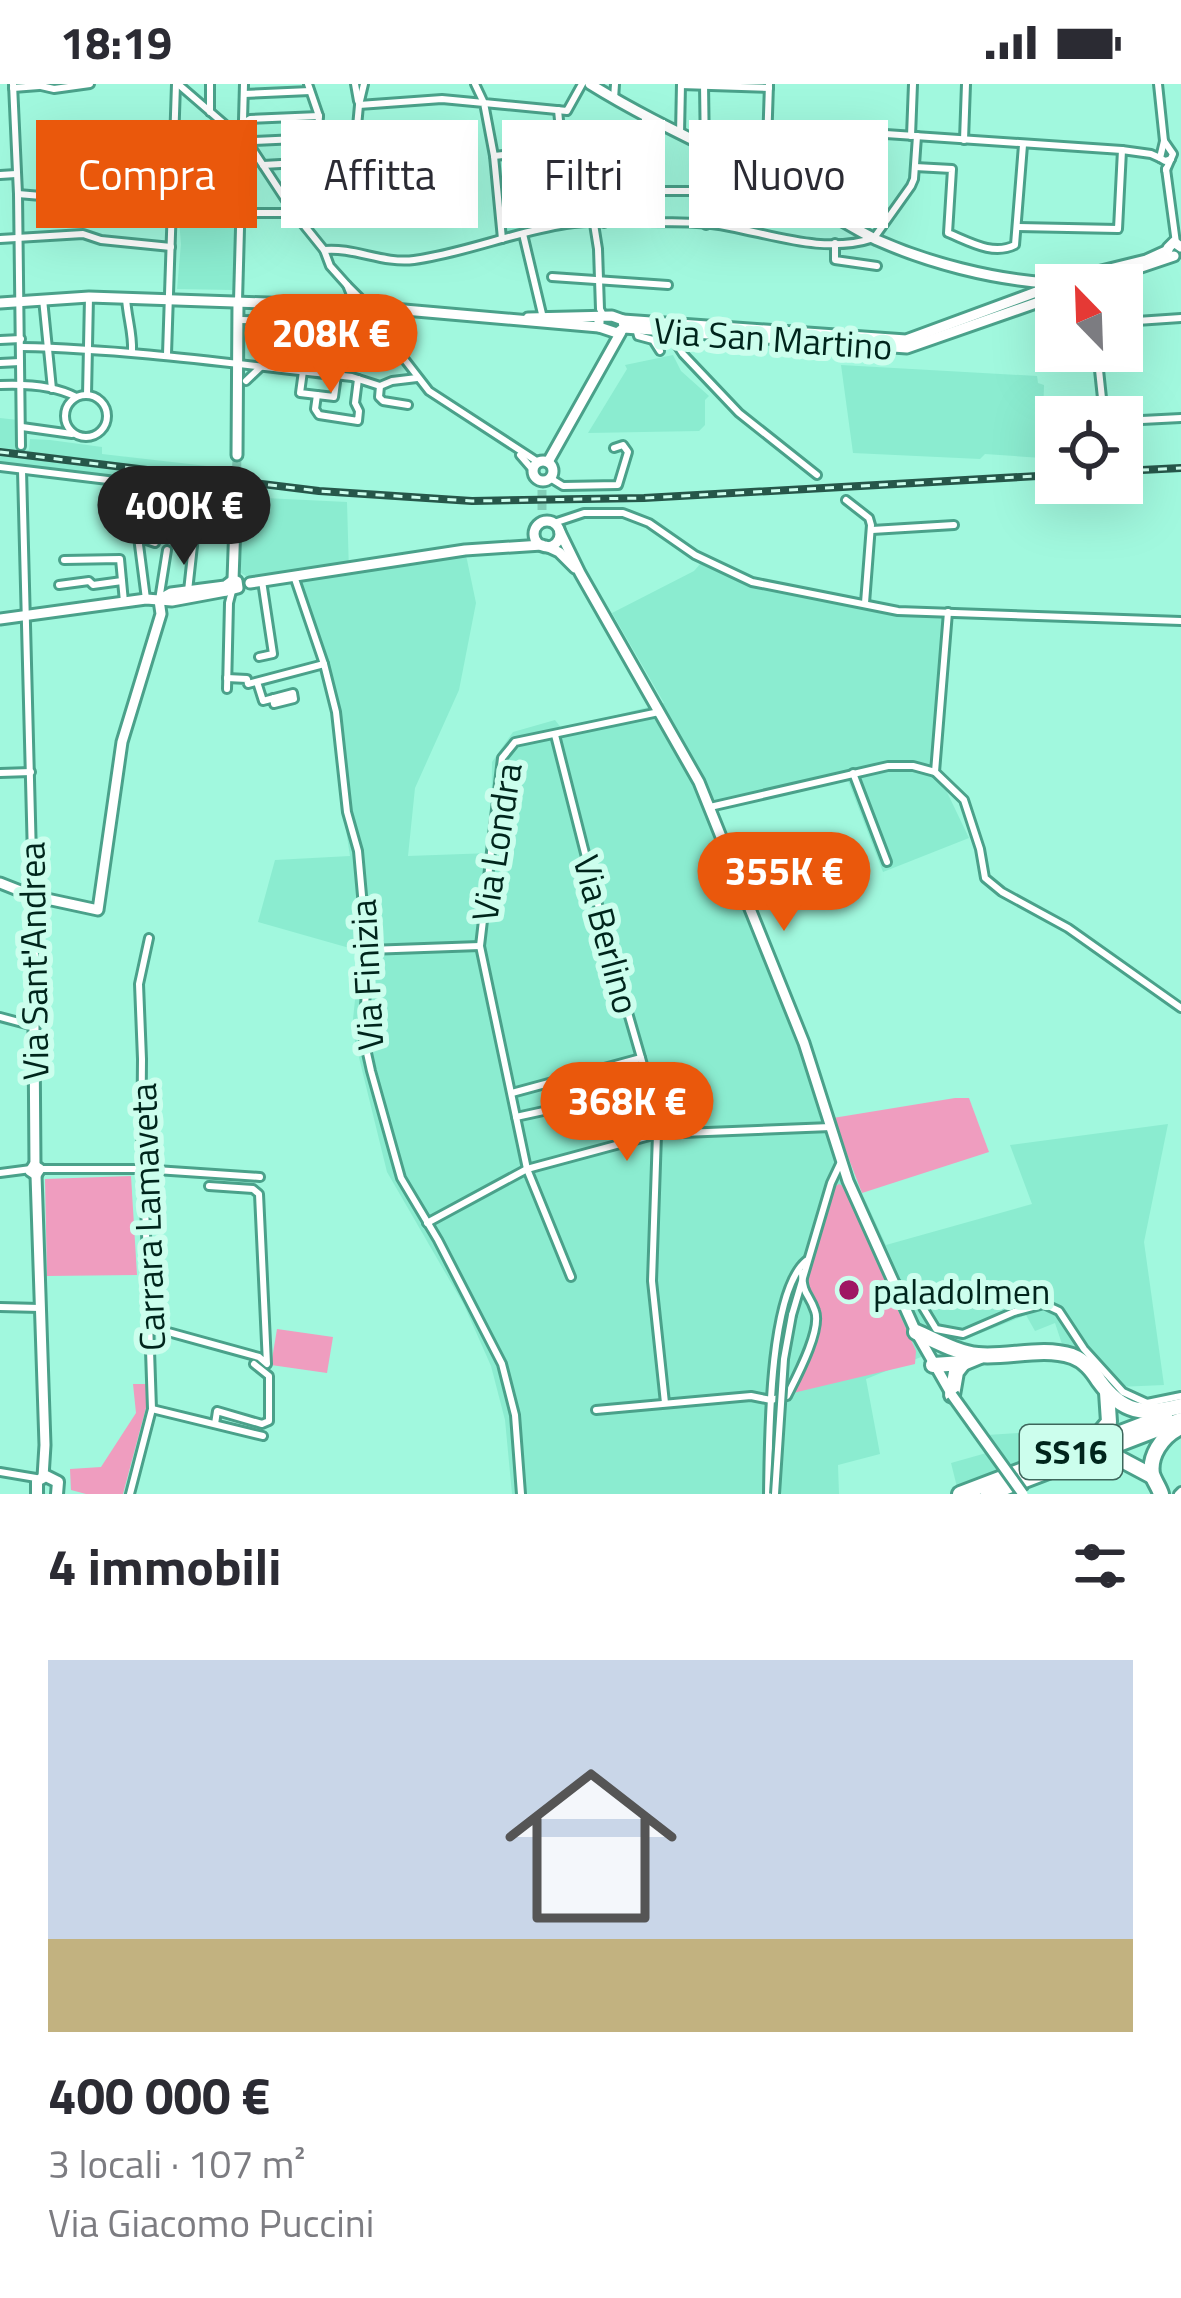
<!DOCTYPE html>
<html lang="it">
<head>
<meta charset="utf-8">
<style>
  :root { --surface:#fff; --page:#f2f2f3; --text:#2b2b33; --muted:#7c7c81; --line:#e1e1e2; --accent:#ea580c }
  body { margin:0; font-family:"Titillium Web",sans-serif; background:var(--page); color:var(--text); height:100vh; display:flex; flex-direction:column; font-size:45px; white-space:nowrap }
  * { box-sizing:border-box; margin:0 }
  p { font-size:39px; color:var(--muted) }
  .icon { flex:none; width:66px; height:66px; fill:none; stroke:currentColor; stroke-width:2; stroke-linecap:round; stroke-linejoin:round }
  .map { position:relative; height:1410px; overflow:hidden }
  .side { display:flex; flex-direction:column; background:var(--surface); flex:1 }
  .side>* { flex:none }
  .banner { position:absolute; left:36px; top:36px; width:1110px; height:108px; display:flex; gap:24px }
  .needle { width:78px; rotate:337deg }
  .buttons { position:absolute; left:1035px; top:180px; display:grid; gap:24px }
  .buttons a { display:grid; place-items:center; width:108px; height:108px; border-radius:0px; background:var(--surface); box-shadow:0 12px 48px #0002; font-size:60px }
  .price { position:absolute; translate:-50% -102px; padding:0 27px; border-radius:42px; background:var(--accent); color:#fff; font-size:39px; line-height:78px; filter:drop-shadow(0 3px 6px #0008) }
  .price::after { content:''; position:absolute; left:50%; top:72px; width:36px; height:27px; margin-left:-18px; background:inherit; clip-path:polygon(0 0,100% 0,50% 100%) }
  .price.on { background:#222; color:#fff }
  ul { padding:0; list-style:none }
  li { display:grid; align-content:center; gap:24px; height:636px; padding:0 48px }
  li+li { border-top:3px solid var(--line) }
  li span { display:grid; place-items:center; height:372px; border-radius:0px; color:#555 }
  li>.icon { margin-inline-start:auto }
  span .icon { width:216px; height:216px; fill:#fffc; stroke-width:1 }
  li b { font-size:51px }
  h2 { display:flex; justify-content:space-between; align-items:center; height:144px; padding:0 48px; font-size:51px }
  .pill { padding:0 42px; border-radius:0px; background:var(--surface); box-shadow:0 12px 48px #0002; font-size:42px; line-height:108px }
  .pill.on { background:var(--accent); color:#fff }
  .status { display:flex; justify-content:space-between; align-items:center; height:84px; padding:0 60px; background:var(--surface); direction:ltr }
  .status svg { height:33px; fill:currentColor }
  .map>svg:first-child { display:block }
  .built { fill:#8becd0 }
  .green { fill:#ef9dbf }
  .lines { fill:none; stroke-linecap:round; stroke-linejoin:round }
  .secondary-tunnel { stroke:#81ceb7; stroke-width:9; stroke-dasharray:9 4.5; stroke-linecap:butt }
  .street-casing { stroke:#4aa18a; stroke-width:12 }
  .secondary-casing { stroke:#4aa18a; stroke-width:15 }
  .primary-casing { stroke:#4aa18a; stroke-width:16 }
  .highway-casing { stroke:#4aa18a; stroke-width:20 }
  .street { stroke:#fff; stroke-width:6 }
  .secondary { stroke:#fff; stroke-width:9 }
  .primary { stroke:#fff; stroke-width:10 }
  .highway { stroke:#fff; stroke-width:14 }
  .rail-casing { stroke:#26574a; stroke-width:8 }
  .rail { stroke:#ccfeed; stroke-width:3; stroke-dasharray:9; stroke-linecap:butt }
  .street-bridge-casing { stroke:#4aa18a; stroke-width:12; stroke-linecap:butt }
  .secondary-bridge-casing { stroke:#4aa18a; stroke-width:15; stroke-linecap:butt }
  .street-bridge { stroke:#fff; stroke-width:6 }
  .secondary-bridge { stroke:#fff; stroke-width:9 }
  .poi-dot { fill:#9f1663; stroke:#ccfeed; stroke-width:4.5 }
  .labels { text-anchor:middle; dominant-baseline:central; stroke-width:12; stroke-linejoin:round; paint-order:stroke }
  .shield { fill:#ccfeed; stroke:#3d665b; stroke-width:3 }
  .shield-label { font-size:33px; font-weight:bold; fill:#00251c }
  .street-label { font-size:36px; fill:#00251c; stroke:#ccfeed }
  .poi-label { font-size:36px; fill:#00251c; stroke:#ccfeed; text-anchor:start }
</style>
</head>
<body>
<div class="status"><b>18:19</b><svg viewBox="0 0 49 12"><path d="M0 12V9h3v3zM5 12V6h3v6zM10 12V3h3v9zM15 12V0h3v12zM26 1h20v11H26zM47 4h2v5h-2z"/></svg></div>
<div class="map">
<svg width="1181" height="1410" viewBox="0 0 1181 1410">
  <rect width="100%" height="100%" fill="#a1f8de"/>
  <g class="built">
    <polygon points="526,95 527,102 560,98 564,136 507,148 503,98"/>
    <polygon points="179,136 235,140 234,206 177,205 181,160"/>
    <polygon points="673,271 681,287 709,312 705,316 705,341 699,347 588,349 627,285 625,281"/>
    <polygon points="841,281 1037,292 1038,299 1044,301 1042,374 985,370 980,375 853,369"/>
    <polygon points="0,334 18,336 19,365 29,366 30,355 50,356 102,363 102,370 242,386 241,409 0,380"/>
    <polygon points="241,413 347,418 349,488 466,471 476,519 459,606 415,704 408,772 491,769 492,678 513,648 555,636 562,645 664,619 612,529 694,487 701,479 756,503 866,522 898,531 945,530 933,679 969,754 883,788 847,694 715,727 792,910 848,1079 886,1161 1032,1120 1010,1061 1168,1040 1144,1158 1164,1301 1118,1303 1078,1266 1062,1260 1055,1239 1035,1247 1026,1231 866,1295 880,1370 838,1381 839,1410 512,1410 505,1336 491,1282 464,1221 387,1088 352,945 360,867 258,838 275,776 350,772 337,688 335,632 329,605 289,489 246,492 241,489"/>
    <polygon points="1080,1345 1082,1350 1014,1383 957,1403 951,1379 997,1366 987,1351"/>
  </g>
  <g class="green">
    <polygon points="955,1014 969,1014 989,1068 862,1109 833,1034"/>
    <polygon points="131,1092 137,1191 47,1192 45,1095"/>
    <path d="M839,1100L843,1102L916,1267L915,1280L793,1309C799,1299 820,1247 820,1235C820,1223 811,1218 808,1208C805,1195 812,1179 814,1170L834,1103Z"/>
    <polygon points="277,1245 333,1253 327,1289 271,1281"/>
    <polygon points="133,1300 147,1300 147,1320 123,1410 86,1410 71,1406 70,1385 101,1383 136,1329"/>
  </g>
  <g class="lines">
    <g class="secondary-tunnel">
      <polyline points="542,406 542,426"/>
      <polyline points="236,410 237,371"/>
    </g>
    <defs>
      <g id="street">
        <polyline points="13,0 18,110 21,362"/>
        <polyline points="178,0 251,63 295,130 324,166 330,182 347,201"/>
        <polyline points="210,0 210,28"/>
        <polyline points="308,0 319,32 315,90 319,128"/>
        <polyline points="355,0 358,17"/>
        <polyline points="475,0 484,19 567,27 582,0"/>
        <polyline points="704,0 706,141"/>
        <polyline points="1158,0 1164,57 1173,70 1166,86"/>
        <polyline points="681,1 769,4"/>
        <polyline points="41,2 54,5 90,0"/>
        <polyline points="13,4 39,2"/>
        <polyline points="244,10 310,7"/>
        <polyline points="614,15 615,0"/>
        <polyline points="359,21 442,15 484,19 494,72 502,155"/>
        <polyline points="558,26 569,139"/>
        <polyline points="645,32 645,136"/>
        <polyline points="243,39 250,35 319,32"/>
        <polyline points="768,42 1122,66 1151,70 1160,74"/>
        <polyline points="680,50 681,0"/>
        <polyline points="94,51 254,57 319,54"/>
        <polyline points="911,52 913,0"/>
        <polyline points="964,56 966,0"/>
        <polyline points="1164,57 1160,74 1165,77 1171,75"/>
        <polyline points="562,63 609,60"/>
        <polyline points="494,72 562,65"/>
        <polyline points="263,81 316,78"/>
        <path d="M915,83L952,85L948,149C970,158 993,172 1015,161L1023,61"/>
        <polyline points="1166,85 1176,159"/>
        <polyline points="564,86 644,79"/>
        <polyline points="0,91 16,90"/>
        <polyline points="766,92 769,0"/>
        <polyline points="645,107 705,107"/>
        <polyline points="18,110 240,129 338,129 346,126 350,119 359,21 364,0"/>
        <polyline points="567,111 589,109"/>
        <polyline points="604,111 604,139"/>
        <polyline points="594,140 598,165 600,225 603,231"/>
        <polyline points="1018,143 1118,145 1122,66"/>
        <polyline points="523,150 543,234"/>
        <polyline points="0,155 83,150 101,156 171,163"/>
        <polyline points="835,159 835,176 877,182"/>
        <path d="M324,166C354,163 383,180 414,176C465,169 514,148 566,140C586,137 626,137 648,138C675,138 704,138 730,143C777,152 826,170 874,154L911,102L914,95L917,52"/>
        <polyline points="552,193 668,201"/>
        <path d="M126,214C127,233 133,249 132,267"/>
        <polyline points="43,215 52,305"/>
        <polyline points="353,216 347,201 362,216"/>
        <polyline points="238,217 244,0"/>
        <polyline points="365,230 381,245 371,228"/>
        <polyline points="239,236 287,237 303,244 383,250"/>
        <polyline points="1122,238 1181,234"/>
        <polyline points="636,244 638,252 653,256 660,267"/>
        <polyline points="381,245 429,307 538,378"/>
        <polyline points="669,249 683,270 739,329 817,391"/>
        <polyline points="0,256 21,255"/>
        <path d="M21,263C132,265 241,281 352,293L380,302L392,297L417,294"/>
        <polyline points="1097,267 1104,333"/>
        <polyline points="167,270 176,0"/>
        <polyline points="0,279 20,278"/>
        <polyline points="303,287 300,309 334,313 337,291"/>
        <polyline points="246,297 289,256 300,219"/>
        <path d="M0,301C25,300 54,301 76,313"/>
        <polyline points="380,302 379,313 383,317 408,321"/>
        <polyline points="87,311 89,213"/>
        <polyline points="317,311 315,325 319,331 358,337 359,327 355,319 358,295"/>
        <circle cx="86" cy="332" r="21"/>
        <polyline points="1122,337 1181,334"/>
        <polyline points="22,343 72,350"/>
        <polyline points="520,371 533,386"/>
        <polyline points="0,383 199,407 188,507"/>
        <polyline points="22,386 33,812"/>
        <polyline points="550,394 563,402 618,401 628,368 623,361 614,364"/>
        <polyline points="846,416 869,434 871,441 865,519"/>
        <polyline points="554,439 584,429 623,429 649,439 695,471 752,498 898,527 1181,537"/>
        <polyline points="872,446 954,441"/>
        <polyline points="64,476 120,475 124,518"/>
        <polyline points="294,492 324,580 336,628 347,728 358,767 368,878 363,951 371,987 401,1094 438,1156 502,1280 515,1331 521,1410"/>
        <polyline points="59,501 89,497 93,501 122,497"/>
        <polyline points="146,515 138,453 155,459"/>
        <polyline points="159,516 167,466"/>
        <polyline points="948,528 935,688 964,716 980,765 985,794 1002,808 1068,844 1181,924"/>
        <polyline points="259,573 273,570 262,497"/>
        <polyline points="227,594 247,595 248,600 324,580"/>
        <polyline points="257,598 263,617 293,609 294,615 274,620 273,614"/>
        <polyline points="227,605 229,519 232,507"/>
        <polyline points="555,651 607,856 648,998 657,1050 652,1197 665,1319"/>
        <polyline points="0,689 31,688"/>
        <polyline points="853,689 887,778"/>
        <polyline points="710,723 888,682 913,682 935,688"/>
        <polyline points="368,866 480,862"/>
        <polyline points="0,933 34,942"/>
        <polyline points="512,1009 641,974"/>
        <polyline points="516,1033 576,1020 648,998"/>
        <polyline points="40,1085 141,1085 260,1093"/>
        <polyline points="0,1089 31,1085"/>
        <polyline points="427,1139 527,1085 657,1050 831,1043"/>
        <polyline points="571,1193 527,1085 480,862 502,674 515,658 659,628"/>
        <polyline points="893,1198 916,1212 936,1245 963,1250 1014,1228 1044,1220 1059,1227 1084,1265 1123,1308 1147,1319 1181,1312"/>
        <polyline points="0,1223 40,1224"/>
        <polyline points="792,1231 831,1099 840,1080"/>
        <polyline points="150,1243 259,1273 267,1280 259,1110 253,1105 209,1102"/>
        <polyline points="152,1325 263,1352"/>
        <path d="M596,1326L751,1312L771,1316L787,1312C796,1294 822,1246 815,1227C809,1209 803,1212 802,1189"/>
        <polyline points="215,1340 217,1327 262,1340 269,1337 269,1292 254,1280"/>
        <polyline points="0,1388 36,1394"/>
        <polyline points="130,1410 152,1325 144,1090 141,1085 142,975 139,900 149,854"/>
        <path d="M768,1410C769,1359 768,1209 806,1177"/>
        <polyline points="1178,1410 1181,1407"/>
      </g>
      <g id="secondary">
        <path d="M590,0C646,35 705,61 764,91C802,110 838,137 877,156C929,179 991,195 1048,199"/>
        <polyline points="1168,164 1174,158 1181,163"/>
        <polyline points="1091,200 1174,172"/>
        <polygon points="356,215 369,221 371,228 365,230 351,225 351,217"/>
        <polyline points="0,219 89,213 325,221"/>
        <polyline points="370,222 393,225 371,228"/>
        <polyline points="351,225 325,221 351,217"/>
        <polyline points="393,225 599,243"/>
        <polyline points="528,234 612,232 623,236 624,244 617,249 599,243 599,234"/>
        <polyline points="623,236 906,256 1047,204"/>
        <polyline points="624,244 907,264 1056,212 1047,204 1048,199 1056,191 1089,190 1146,176 1168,166"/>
        <polyline points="237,371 238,217"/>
        <circle cx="543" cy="387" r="10"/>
        <polyline points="548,378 621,248"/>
        <circle cx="547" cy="450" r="13"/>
        <polyline points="560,448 580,489 699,698 804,959 848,1097 916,1248 952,1311"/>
        <polyline points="546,462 559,468 575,484"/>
        <polyline points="233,496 236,410"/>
        <polyline points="250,499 465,466 542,461"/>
        <polyline points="164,513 171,509 225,502 233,496 237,497 238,504 226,507"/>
        <polyline points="0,535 146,515 172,517 226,507"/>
        <polyline points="0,799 33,812 98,826 122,658 161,530 159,516"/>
        <polyline points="33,812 35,1081"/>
        <polygon points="34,1081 40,1085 36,1091 30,1087"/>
        <polyline points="36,1091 45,1361 43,1393"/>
      </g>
      <polyline id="primary" points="37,1410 37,1397 46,1392 58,1398 57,1410"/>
      <g id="highway">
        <path d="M916,1248C935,1256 957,1269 978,1271C1008,1274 1042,1262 1072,1272C1085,1277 1092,1286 1099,1297C1122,1329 1144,1332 1181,1322"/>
        <polyline points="933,1281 963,1279 980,1272"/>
        <polyline points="952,1311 956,1288 963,1279"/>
        <polyline points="1093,1357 1109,1338 1107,1308"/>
        <polyline points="1090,1379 1120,1375 1152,1392"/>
        <polyline points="960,1410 1165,1332"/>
        <polyline points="988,1410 1181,1336"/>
        <path d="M1161,1410C1159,1403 1154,1397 1152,1390C1149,1372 1162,1353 1177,1345"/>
      </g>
    </defs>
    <use href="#street" class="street-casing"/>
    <use href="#secondary" class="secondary-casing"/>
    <use href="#primary" class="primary-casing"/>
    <use href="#highway" class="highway-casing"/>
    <use href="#street" class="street"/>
    <use href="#secondary" class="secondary"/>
    <use href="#primary" class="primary"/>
    <use href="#highway" class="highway"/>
    <defs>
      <g id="rail">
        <polyline points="0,368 319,407 472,417 644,414 1056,391"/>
        <polyline points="1122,387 1181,384"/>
      </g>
    </defs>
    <use href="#rail" class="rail-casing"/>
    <use href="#rail" class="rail"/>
    <defs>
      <polyline id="street-bridge" points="775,1410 784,1275 792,1231"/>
      <polyline id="secondary-bridge" points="952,1311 1023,1410"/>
    </defs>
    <use href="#street-bridge" class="street-bridge-casing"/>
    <use href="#secondary-bridge" class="secondary-bridge-casing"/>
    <use href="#street-bridge" class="street-bridge"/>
    <use href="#secondary-bridge" class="secondary-bridge"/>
  </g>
  <circle class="poi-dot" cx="849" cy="1206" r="12"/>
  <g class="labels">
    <rect class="shield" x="1020" y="1341" width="102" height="54" rx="9"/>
    <g class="shield-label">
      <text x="1071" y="1368">SS16</text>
    </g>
    <g class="street-label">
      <text transform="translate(773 254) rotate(4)">Via San Martino</text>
      <text transform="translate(496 758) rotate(-81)">Via Londra</text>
      <text transform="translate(607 850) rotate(75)">Via Berlino</text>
      <text transform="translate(33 877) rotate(-91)">Via Sant'Andrea</text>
      <text transform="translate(366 891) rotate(-93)">Via Finizia</text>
      <text transform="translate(147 1133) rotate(-92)">Carrara Lamaveta</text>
    </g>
    <g class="poi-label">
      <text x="873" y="1206">paladolmen</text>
    </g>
  </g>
</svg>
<div class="buttons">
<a><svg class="needle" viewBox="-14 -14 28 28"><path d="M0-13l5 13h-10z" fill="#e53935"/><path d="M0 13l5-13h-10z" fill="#7c7c81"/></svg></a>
<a><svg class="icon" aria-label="locate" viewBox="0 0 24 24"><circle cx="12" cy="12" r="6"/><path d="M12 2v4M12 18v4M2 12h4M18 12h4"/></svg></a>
</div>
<b class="price" style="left:331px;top:312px">208K €</b>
<b class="price on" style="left:184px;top:484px">400K €</b>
<b class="price" style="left:784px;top:850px">355K €</b>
<b class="price" style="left:627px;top:1080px">368K €</b>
<div class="banner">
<a class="pill on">Compra</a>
<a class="pill">Affitta</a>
<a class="pill">Filtri</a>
<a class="pill">Nuovo</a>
</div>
</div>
<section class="side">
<h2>4 immobili<svg class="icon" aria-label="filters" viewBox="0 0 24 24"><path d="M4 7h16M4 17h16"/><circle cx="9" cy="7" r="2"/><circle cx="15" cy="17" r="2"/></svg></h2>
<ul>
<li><span style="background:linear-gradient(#c9d6e8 75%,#c2b280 0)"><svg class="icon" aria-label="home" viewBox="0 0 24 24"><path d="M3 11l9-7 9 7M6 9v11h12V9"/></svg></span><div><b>400 000 €</b><p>3 locali · 107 m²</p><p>Via Giacomo Puccini</p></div></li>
</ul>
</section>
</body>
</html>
